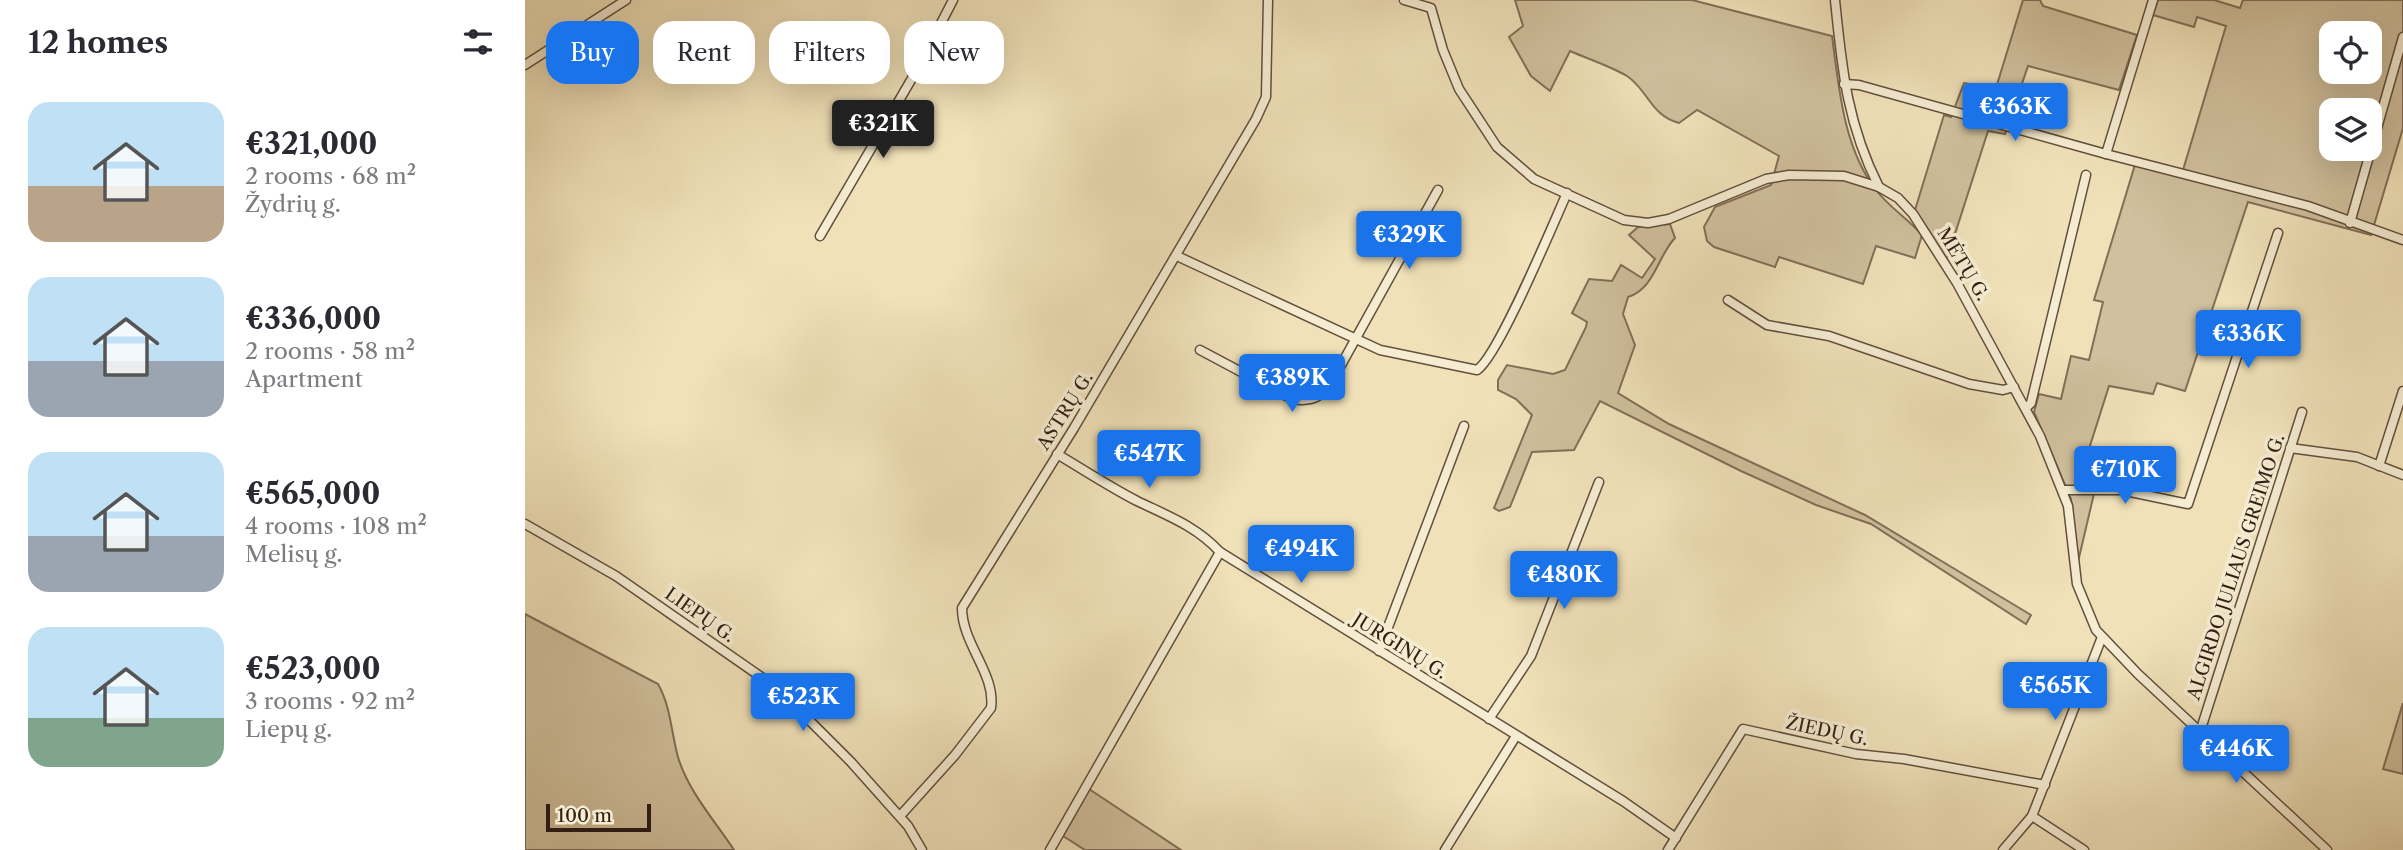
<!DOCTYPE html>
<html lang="en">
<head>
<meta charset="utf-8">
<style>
  :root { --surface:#fff; --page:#f7f7f7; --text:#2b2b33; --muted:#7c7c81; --accent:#1a73e8 }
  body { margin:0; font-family:"Libre Caslon Text",serif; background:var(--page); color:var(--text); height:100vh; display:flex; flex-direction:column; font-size:26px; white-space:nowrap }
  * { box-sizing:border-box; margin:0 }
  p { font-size:23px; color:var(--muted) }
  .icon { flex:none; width:38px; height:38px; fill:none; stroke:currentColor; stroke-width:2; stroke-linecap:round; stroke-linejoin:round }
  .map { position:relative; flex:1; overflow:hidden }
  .side { display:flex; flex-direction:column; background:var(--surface); width:525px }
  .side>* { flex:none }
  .hud { position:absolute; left:21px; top:21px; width:665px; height:63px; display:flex; gap:14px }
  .fabs { position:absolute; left:1794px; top:21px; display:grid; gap:14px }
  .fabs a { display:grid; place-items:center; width:63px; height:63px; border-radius:14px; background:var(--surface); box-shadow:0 7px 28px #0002; font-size:35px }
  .scale { position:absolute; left:21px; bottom:18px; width:105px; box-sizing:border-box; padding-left:7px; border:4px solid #331e14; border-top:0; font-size:19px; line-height:24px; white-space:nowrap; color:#331e14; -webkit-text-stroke:5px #f5ecd2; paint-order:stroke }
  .price { position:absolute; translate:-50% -60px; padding:0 16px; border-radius:7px; background:var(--accent); color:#fff; font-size:23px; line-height:46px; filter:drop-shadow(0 2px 4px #0008) }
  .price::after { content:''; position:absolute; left:50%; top:42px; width:21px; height:16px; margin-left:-10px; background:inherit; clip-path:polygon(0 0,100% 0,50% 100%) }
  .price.on { background:#222; color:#fff }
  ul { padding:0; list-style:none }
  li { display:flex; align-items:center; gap:21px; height:175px; padding:0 28px }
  li span { display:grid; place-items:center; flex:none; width:196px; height:140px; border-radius:21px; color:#555 }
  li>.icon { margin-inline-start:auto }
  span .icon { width:84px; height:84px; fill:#fffc; stroke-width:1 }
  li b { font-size:30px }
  h2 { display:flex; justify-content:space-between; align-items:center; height:84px; padding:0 28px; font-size:30px }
  .tag { padding:0 24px; border-radius:21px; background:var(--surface); box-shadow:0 7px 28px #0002; font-size:24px; line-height:63px }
  .tag.on { background:var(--accent); color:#fff }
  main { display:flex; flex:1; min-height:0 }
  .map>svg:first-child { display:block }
  .green { fill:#d0c09d; stroke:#826f58; stroke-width:2; fill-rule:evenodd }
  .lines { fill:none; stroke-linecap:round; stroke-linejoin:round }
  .minor-casing { stroke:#624f3d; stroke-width:11 }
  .minor { stroke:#f5ecd2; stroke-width:8 }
  .labels { text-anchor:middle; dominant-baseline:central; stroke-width:7; stroke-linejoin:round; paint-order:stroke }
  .street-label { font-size:18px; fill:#331e14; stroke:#f5ecd2 }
</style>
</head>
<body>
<main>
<section class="side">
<h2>12 homes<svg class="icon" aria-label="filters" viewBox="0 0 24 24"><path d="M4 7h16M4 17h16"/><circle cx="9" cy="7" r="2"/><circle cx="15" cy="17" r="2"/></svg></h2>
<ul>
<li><span style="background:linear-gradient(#bfe0f5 60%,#b9a48a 0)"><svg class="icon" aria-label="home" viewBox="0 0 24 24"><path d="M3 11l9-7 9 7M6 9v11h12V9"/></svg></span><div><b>€321,000</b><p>2 rooms · 68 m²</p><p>Žydrių g.</p></div></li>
<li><span style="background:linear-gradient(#bfe0f5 60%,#9aa5b1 0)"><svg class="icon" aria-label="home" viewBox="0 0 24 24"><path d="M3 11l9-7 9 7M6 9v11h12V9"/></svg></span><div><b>€336,000</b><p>2 rooms · 58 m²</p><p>Apartment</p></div></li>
<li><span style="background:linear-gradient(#bfe0f5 60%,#9aa5b1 0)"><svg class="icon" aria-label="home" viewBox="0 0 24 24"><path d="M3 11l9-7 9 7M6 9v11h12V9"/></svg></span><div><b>€565,000</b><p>4 rooms · 108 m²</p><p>Melisų g.</p></div></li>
<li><span style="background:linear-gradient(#bfe0f5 65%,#7fa58c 0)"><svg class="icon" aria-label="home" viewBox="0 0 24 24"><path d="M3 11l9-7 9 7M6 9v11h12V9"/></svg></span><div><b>€523,000</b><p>3 rooms · 92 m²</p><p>Liepų g.</p></div></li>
</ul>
</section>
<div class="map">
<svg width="1878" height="850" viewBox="0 0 1878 850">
  <rect width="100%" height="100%" fill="#f0e1b9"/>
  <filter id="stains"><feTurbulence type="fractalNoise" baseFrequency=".00286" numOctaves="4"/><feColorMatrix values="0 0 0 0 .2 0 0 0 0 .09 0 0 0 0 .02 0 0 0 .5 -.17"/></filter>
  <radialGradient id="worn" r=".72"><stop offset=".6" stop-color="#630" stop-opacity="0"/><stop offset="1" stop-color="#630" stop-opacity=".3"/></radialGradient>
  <g class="green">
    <path d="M990,0H1167L1307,36C1314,87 1318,147 1351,190C1363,206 1383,219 1397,235L1390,258L1351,246L1338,284L1254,257L1250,267L1189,247L1182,241L1179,227L1190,207L1246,185L1254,156L1172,110L1154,123C1126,116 1123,90 1102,76C1085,66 1063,59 1045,51L1025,91L1006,76L984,37L998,26Z"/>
    <polygon points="1498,0 1515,0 1518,6 1612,35 1594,90 1503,66 1480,134 1463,131 1422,259 1390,210 1419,115 1426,117 1439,83 1471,88"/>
    <path d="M1633,0H1689L1715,8L1718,0H1878V128L1846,235L1723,202L1660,391L1632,383L1628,394L1584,386L1557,471L1571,485L1553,562L1546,499L1509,412L1514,394L1536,399L1546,356L1564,360L1578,302L1569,300L1612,158L1658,170L1701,26L1672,17L1669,27L1628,15ZM1806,33H1844V72H1806ZM1806,110H1844V149H1806Z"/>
    <path d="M1145,224L1150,238C1132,257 1130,288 1103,297L1098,314L1110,345L1093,393L1144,424L1340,515L1506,615L1501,624L1346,524L1291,505L1216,471L1075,401L1049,450L1007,452L985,507L974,511L969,508L1007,415L991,399L973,390V380L982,365L1028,374L1040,370L1061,327L1062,322L1047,313L1064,279L1087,281L1096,265L1117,278L1130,259L1104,235L1113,227Z"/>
    <path d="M0,614L133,684C146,707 146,732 153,757C163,791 190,821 209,850H0Z"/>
    <polygon points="1878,703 1878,774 1858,769"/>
    <polygon points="564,789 656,850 560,850 538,836"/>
  </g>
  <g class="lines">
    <defs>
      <g id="minor">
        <polyline points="879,0 906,8 918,50 934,89 972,147 1009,179 1099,220 1123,223 1144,219 1241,179 1264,175 1319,176 1354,187 1373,198 1388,214 1432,283 1515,436 1543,506 1552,584 1571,630 1613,674 1802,850"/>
        <path d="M1310,0C1317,69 1322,124 1354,187"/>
        <polyline points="0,65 101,0"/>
        <polyline points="1319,84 1334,85 1581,154 1783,206 1878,240"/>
        <polyline points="1581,154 1628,0"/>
        <polyline points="1825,223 1878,37"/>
        <polyline points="295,236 393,68 428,0"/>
        <path d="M652,256L855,350L952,370C973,357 1028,224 1042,193"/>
        <polyline points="1203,300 1242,325 1304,336 1444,384 1478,390 1489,387"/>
        <path d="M675,350L767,399C790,403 799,395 810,376L913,190"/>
        <polyline points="1501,408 1506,403 1561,175"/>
        <polyline points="1765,448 1832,457 1878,475"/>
        <path d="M532,454C559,470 585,487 612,501C643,516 671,526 695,552"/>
        <polyline points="1854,466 1878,391"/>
        <polyline points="1539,490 1596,490 1663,504 1753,233"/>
        <polyline points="0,524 91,576 252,688 326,762 383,826 397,850"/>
        <polyline points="854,651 939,426"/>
        <polyline points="964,719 1006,656 1074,482"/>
        <polyline points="1675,732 1777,412"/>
        <path d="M375,816L430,755L466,708C471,674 437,644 437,608L549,428L731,119L741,97L743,0"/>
        <polyline points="1507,816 1559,850"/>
        <polyline points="525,850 695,552 1098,801 1151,838"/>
        <polyline points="920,850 991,736"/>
        <polyline points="1143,850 1218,729 1331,754 1379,759 1520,785"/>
        <polyline points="1478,850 1507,816 1577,637"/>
      </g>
    </defs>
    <use href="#minor" class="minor-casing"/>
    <use href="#minor" class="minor"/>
  </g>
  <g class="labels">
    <g class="street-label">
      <text transform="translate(1438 264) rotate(59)">MĖTŲ G.</text>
      <text transform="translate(540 411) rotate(-58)">ASTRŲ G.</text>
      <text transform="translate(1711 567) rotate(-72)">ALGIRDO JULIAUS GREIMO G.</text>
      <text transform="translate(175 615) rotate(35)">LIEPŲ G.</text>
      <text transform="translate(875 646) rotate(32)">JURGINŲ G.</text>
      <text transform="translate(1302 731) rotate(12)">ŽIEDŲ G.</text>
    </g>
  </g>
  <rect width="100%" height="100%" filter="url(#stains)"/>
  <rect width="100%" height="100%" fill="url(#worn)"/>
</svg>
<div class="fabs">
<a><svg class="icon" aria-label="locate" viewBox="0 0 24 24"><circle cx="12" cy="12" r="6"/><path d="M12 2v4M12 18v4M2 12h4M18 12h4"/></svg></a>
<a><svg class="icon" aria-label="layers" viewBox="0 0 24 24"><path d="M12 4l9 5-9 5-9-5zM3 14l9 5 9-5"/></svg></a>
</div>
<div class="scale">100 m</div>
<b class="price" style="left:1490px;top:143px">€363K</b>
<b class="price on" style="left:358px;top:160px">€321K</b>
<b class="price" style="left:884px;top:271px">€329K</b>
<b class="price" style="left:1723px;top:370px">€336K</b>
<b class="price" style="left:767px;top:414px">€389K</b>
<b class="price" style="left:624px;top:490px">€547K</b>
<b class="price" style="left:1600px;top:506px">€710K</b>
<b class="price" style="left:776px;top:585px">€494K</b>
<b class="price" style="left:1039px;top:611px">€480K</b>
<b class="price" style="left:1530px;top:722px">€565K</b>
<b class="price" style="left:278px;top:733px">€523K</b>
<b class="price" style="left:1711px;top:785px">€446K</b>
<div class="hud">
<a class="tag on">Buy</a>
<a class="tag">Rent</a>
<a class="tag">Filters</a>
<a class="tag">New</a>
</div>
</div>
</main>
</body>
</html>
